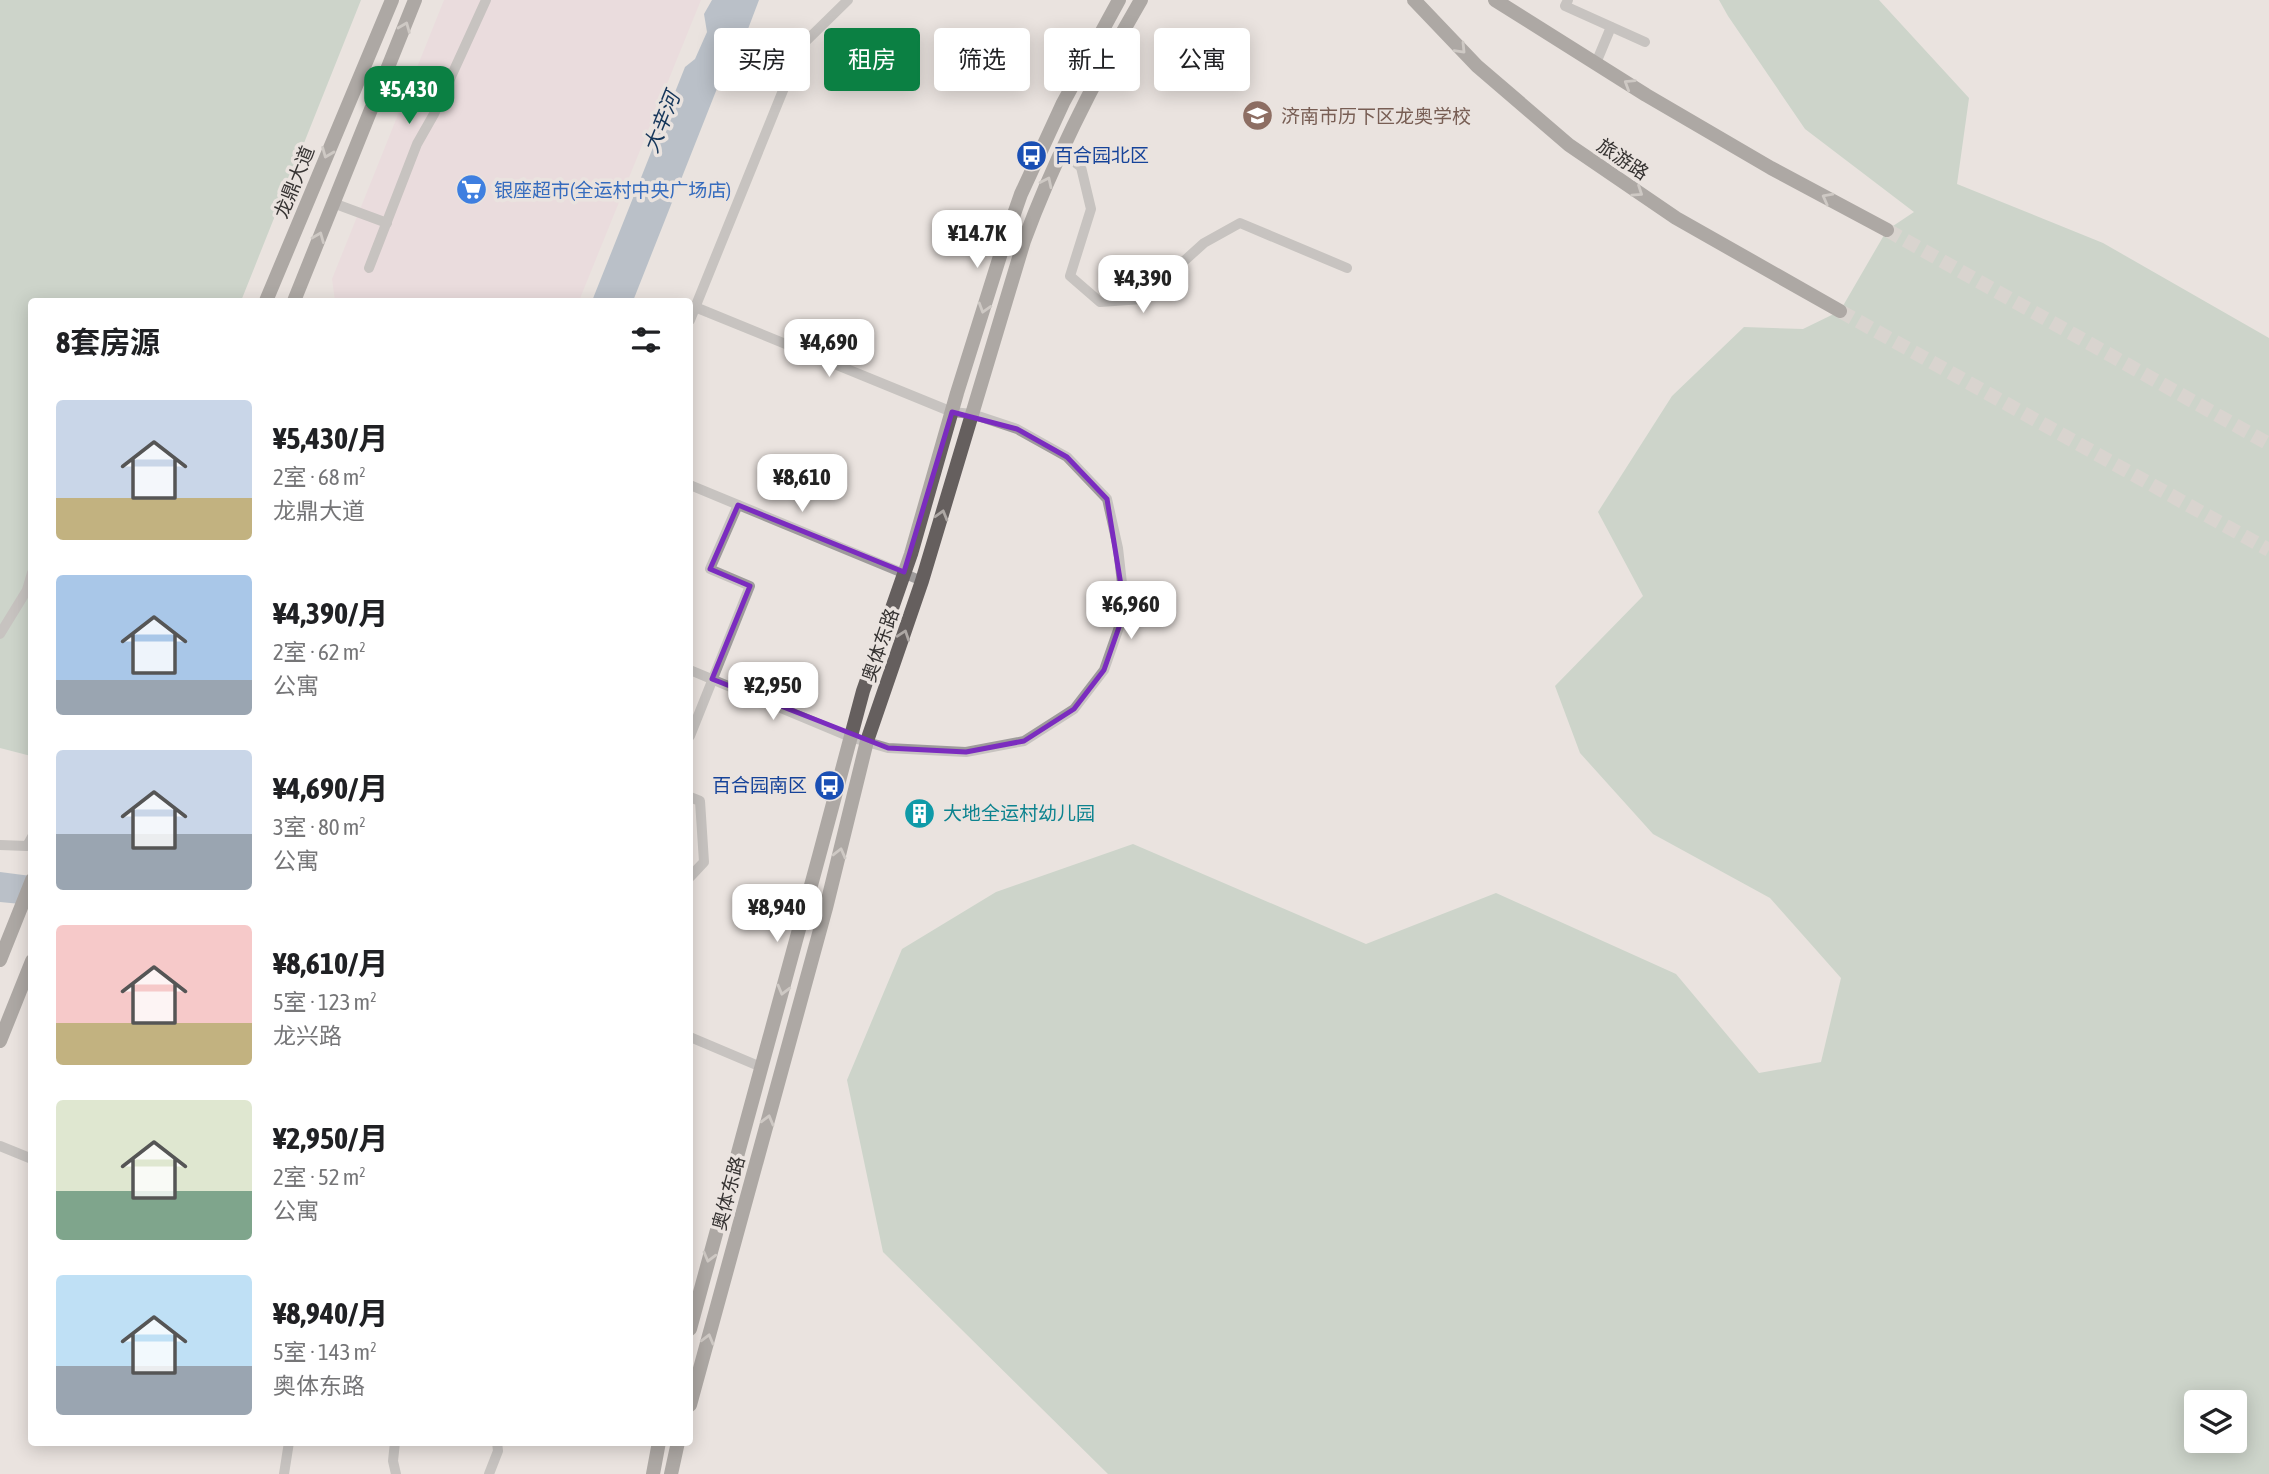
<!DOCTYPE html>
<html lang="zh">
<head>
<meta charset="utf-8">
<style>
  :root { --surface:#fff; --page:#f2f2f2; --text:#202124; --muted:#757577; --accent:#0b8043 }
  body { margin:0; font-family:"Asap Condensed","Noto Sans SC",sans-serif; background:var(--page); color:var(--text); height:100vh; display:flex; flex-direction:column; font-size:26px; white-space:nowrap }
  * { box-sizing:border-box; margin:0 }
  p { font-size:23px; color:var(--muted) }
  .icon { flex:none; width:38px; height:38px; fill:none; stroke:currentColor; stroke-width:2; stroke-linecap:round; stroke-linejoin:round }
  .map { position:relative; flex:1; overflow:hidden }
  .drawer { position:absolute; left:28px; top:298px; width:665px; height:1148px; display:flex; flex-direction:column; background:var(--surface); border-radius:7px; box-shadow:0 4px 18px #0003 }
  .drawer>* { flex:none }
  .top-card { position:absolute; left:714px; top:28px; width:665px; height:63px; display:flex; gap:14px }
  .fabs { position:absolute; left:2184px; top:1390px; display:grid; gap:14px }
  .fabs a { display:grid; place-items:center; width:63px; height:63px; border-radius:7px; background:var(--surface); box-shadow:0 4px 18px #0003; font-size:35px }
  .price { position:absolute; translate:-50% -60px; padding:0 16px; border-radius:14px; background:#fff; color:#222; font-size:23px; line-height:46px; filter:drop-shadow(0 2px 4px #0008) }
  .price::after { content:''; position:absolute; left:50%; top:42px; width:21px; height:16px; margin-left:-10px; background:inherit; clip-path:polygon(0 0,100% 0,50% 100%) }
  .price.active { background:var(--accent); color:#fff }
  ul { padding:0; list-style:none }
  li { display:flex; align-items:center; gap:21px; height:175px; padding:0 28px }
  li span { display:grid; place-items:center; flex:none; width:196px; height:140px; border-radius:7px; color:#555 }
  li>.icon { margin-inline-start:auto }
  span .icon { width:84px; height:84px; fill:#fffc; stroke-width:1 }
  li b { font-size:30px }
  h2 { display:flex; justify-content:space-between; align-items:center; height:84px; padding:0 28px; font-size:30px }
  .tag { padding:0 24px; border-radius:7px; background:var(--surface); box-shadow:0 4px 18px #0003; font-size:24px; line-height:63px }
  .tag.active { background:var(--accent); color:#fff }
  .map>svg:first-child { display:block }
  .commercial { fill:#ecd3dc }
  .green { fill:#aac1b2; fill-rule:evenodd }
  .water { fill:#8196ae }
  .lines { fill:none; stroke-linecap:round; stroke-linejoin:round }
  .major-tunnel { stroke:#c6c0bc; stroke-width:14; stroke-dasharray:14 7; stroke-linecap:butt }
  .minor { stroke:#9e9b9b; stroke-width:10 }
  .major { stroke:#655f5e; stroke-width:14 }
  .oneway { stroke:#aea8a5 }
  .marked { fill:none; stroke:#7b2cbf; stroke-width:5; stroke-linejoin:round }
  .labels { text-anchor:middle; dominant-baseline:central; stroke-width:7; stroke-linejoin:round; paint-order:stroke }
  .education-label { font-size:19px; fill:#785e54; stroke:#eae3df; text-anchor:start }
  .transit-label { font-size:19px; fill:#164399; stroke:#eae3df; text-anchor:start }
  .street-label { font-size:19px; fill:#363332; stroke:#eae3df }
  .shop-label { font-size:19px; fill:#366cbe; stroke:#eae3df; text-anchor:start }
  .culture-label { font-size:19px; fill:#0d838f; stroke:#eae3df; text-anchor:start }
  .water-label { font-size:21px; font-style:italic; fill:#15365a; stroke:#eae3df }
</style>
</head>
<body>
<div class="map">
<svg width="2269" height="1474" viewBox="0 0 2269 1474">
  <rect width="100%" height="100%" fill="#eae3df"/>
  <polygon class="commercial" points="444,0 701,0 579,301 335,301 332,279"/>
  <g class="green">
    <polygon points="0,0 361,0 241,301 32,301 31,756 0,748"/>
    <path d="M1719,0H1879L1969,98L1957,184L2103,243L2269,338V1474H1108L883,1252L847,1080L902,949L996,892L1133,844L1366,944L1496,893L1676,974L1759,1073L1821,1062L1841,978L1770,898L1653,834L1580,753L1555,686L1643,596L1598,512L1672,396L1744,327L1803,329L1840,311L1887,230L1914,212L1805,129L1728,16ZM2196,1402H2235V1440H2196Z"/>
  </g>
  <g class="water">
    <polygon points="712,0 759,0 748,29 734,38 719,71 718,86 633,301 592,301 685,67 695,59 707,32 704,14"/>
    <polygon points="0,872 31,876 31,905 0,902"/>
  </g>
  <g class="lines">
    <g class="major-tunnel">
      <polyline points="1887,230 2269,444"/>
      <polyline points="1840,311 2269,550"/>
    </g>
    <g class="minor">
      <polyline points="1568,0 1565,6 1645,42"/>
      <polyline points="1596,63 1611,27"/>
      <polyline points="1061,151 1081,167 1091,209 1070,276 1100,302 1142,299 1204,243 1240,223 1347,268"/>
      <polyline points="333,203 387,223"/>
      <polyline points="369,268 417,144 434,114 486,0"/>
      <polyline points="690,320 801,46 848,0"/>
      <polyline points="690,485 922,581"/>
      <polyline points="0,634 27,590 32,573"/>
      <polyline points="690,670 850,737 888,748 966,752 1024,741 1074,709 1104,670 1125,610 1118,548 1107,499 1067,457 1017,429 972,414 952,412 695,307"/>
      <polyline points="690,736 750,586 710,569 738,505"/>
      <polyline points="690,797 700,801 704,862 690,877"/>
      <polyline points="0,845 27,846 32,837"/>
      <polyline points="690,1037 761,1067"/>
      <polyline points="0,1146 32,1159"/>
      <polyline points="395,1442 393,1461 396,1474"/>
      <polyline points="284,1474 289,1442"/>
      <polyline points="489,1474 498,1451 497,1442"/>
    </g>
    <g class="major">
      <polyline points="1414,0 1477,66 1569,145 1676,218 1840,311"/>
      <polyline points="1495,0 1646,95 1771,168 1887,230"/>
      <polyline points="266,301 392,0"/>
      <polyline points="294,301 415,0"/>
      <polyline points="0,960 32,880"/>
      <polyline points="0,1041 32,961"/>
      <polyline points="690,1329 819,856 863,691 911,554 957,393 1006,237 1021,194 1063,103 1119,0"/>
      <path d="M690,1405L826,908L867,741L922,581L1024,241C1055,157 1096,77 1141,0"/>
      <polyline points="653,1474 659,1442"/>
      <polyline points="671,1474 678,1442"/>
    </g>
  </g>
  <defs><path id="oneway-chevron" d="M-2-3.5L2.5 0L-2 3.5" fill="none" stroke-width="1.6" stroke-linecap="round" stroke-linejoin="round" transform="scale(1.75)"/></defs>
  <g class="oneway">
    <use href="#oneway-chevron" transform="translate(405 27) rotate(-68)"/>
    <use href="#oneway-chevron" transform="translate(1461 49) rotate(46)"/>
    <use href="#oneway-chevron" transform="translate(1629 84) rotate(-148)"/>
    <use href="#oneway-chevron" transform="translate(327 153) rotate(112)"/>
    <use href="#oneway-chevron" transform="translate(1047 182) rotate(-64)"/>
    <use href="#oneway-chevron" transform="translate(1638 192) rotate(34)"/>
    <use href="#oneway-chevron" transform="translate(1827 198) rotate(-152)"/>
    <use href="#oneway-chevron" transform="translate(319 237) rotate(-68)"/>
    <use href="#oneway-chevron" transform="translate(984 308) rotate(107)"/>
    <use href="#oneway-chevron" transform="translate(942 515) rotate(-74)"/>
    <use href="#oneway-chevron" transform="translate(904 635) rotate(-71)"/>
    <use href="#oneway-chevron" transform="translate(840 853) rotate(-76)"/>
    <use href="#oneway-chevron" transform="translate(783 990) rotate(105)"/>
    <use href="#oneway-chevron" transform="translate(768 1120) rotate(-75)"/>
    <use href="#oneway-chevron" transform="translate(709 1257) rotate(105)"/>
    <use href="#oneway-chevron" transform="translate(708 1339) rotate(-75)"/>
  </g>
  <path d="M0 0H2269V1474H0ZM952,412L1017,429L1067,457L1107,499L1125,610L1104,670L1074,709L1024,741L966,752L888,748L712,679L750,586L710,569L738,505L904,572Z" fill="#eae3df" fill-opacity=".55" fill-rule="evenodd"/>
  <path class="marked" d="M952,412L1017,429L1067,457L1107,499L1125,610L1104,670L1074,709L1024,741L966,752L888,748L712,679L750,586L710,569L738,505L904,572Z"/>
  <defs>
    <symbol id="school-disc" viewBox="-11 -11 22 22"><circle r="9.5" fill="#8d6e63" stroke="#eae3df"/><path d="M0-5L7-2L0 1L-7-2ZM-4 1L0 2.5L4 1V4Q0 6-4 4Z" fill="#fff"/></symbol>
    <symbol id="bus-disc" viewBox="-11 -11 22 22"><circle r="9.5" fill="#1a4fb4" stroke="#eae3df"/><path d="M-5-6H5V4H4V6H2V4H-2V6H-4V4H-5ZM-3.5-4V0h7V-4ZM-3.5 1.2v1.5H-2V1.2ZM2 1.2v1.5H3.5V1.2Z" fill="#fff"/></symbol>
    <symbol id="supermarket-disc" viewBox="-11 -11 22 22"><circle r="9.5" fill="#3f7fe0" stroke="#eae3df"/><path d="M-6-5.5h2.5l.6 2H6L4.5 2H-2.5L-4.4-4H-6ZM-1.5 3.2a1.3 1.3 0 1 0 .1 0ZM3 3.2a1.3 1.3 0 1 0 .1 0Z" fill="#fff"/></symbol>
    <symbol id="building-disc" viewBox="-11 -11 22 22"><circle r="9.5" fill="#0f9aa8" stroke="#eae3df"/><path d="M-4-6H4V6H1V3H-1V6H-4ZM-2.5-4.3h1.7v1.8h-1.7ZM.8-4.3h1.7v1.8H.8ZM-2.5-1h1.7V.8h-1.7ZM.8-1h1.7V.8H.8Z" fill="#fff"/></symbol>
  </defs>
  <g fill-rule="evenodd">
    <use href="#school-disc" x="1240" y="98" width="35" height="35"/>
    <use href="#bus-disc" x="1014" y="138" width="35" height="35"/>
    <use href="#supermarket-disc" x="454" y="172" width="35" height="35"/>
    <use href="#bus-disc" x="812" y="768" width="35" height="35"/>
    <use href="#building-disc" x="902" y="796" width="35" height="35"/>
  </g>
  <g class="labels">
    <g class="education-label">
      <text x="1281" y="116">济南市历下区龙奥学校</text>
    </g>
    <g class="transit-label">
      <text x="1054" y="155">百合园北区</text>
      <text x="807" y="785" text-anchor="end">百合园南区</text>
    </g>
    <g class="street-label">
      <text transform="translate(1623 159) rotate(34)">旅游路</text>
      <text transform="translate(294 182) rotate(-68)">龙鼎大道</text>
      <text transform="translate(880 645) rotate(-71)">奥体东路</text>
      <text transform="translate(728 1193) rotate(-75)">奥体东路</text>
    </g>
    <g class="shop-label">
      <text x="494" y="190">银座超市(全运村中央广场店)</text>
    </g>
    <g class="culture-label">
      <text x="943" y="813">大地全运村幼儿园</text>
    </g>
    <g class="water-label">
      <text transform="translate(661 122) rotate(-68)">大辛河</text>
    </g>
  </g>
</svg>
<div class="fabs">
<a><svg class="icon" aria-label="layers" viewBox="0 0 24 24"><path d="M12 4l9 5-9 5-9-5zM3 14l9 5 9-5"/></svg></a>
</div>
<b class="price active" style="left:409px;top:126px">¥5,430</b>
<b class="price" style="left:977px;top:270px">¥14.7K</b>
<b class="price" style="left:1143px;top:315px">¥4,390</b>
<b class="price" style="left:829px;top:379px">¥4,690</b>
<b class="price" style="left:802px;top:514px">¥8,610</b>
<b class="price" style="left:1131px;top:641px">¥6,960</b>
<b class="price" style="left:773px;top:722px">¥2,950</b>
<b class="price" style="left:777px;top:944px">¥8,940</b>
<div class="top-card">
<a class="tag">买房</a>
<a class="tag active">租房</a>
<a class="tag">筛选</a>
<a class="tag">新上</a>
<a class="tag">公寓</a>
</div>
<section class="drawer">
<h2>8套房源<svg class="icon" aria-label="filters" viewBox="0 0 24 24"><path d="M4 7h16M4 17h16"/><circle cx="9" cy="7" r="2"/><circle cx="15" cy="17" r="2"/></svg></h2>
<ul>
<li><span style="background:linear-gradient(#c9d6e8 70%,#c2b280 0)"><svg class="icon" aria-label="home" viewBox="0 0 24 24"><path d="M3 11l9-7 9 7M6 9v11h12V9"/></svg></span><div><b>¥5,430/月</b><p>2室 · 68 m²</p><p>龙鼎大道</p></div></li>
<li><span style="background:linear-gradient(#a9c7e8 75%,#9aa5b1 0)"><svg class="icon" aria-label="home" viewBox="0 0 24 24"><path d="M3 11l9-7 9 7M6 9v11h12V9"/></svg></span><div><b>¥4,390/月</b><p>2室 · 62 m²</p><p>公寓</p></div></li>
<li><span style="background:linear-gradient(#c9d6e8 60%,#9aa5b1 0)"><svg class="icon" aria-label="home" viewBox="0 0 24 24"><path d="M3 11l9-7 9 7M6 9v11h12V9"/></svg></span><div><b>¥4,690/月</b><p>3室 · 80 m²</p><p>公寓</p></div></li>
<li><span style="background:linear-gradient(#f6c9c9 70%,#c2b280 0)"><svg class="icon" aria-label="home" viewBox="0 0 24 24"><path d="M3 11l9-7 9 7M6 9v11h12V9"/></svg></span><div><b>¥8,610/月</b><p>5室 · 123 m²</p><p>龙兴路</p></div></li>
<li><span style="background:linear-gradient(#dfe7d0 65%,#7fa58c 0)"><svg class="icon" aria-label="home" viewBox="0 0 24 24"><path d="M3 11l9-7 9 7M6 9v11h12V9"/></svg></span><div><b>¥2,950/月</b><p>2室 · 52 m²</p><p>公寓</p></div></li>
<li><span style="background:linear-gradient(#bfe0f5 65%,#9aa5b1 0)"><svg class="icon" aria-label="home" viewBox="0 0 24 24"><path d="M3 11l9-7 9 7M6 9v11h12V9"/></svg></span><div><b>¥8,940/月</b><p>5室 · 143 m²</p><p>奥体东路</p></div></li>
</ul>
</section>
</div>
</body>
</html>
